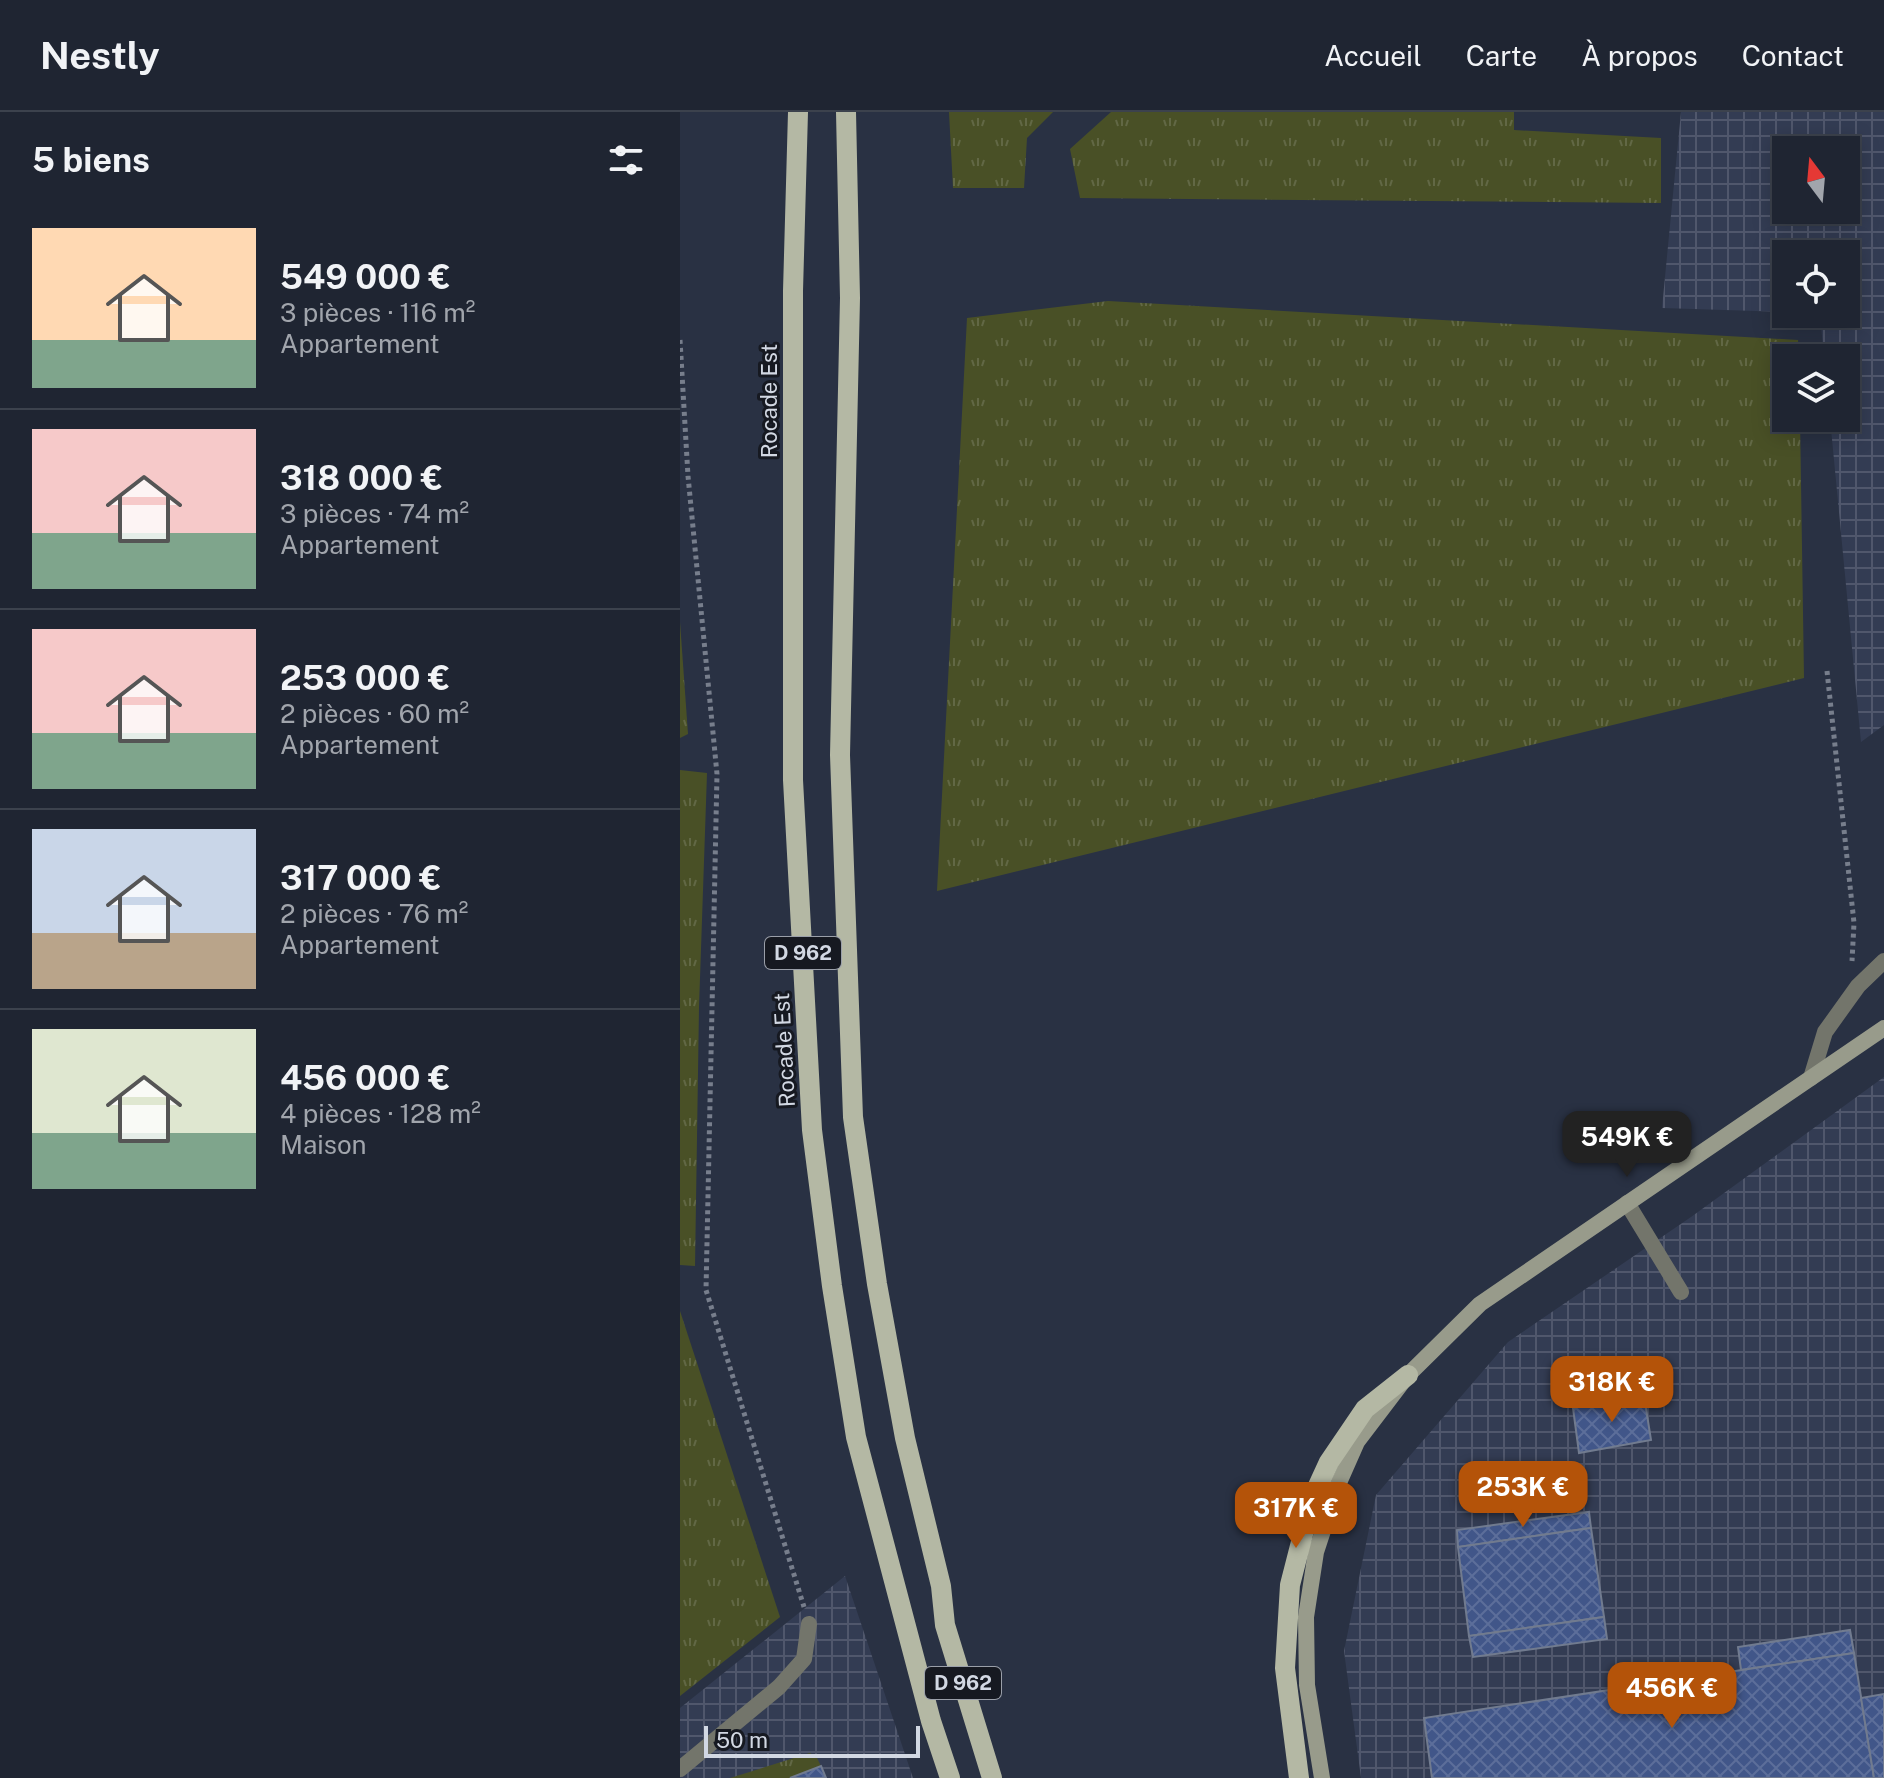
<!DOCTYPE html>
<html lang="fr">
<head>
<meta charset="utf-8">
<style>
  :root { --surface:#1f2532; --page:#2c313e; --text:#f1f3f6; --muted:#a1a5ac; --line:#3c424d; --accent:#b45309 }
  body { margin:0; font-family:"Public Sans",sans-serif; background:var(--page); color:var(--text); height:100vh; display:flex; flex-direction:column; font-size:30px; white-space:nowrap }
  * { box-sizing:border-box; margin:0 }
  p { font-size:26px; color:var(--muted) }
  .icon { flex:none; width:44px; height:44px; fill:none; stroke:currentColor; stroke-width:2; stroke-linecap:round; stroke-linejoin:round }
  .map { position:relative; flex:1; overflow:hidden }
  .side { display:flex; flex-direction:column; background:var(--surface); width:680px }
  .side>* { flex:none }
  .needle { width:52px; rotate:344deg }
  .controls { position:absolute; left:1092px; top:24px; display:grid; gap:16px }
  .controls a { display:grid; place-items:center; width:88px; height:88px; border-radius:0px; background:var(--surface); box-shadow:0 4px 20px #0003,0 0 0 2px var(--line); font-size:40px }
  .scale { position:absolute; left:24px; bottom:20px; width:216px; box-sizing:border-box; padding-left:8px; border:4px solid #d2d8e3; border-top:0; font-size:22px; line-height:28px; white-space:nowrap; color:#d2d8e3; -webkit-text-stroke:6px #161921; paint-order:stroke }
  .price { position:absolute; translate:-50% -68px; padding:0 18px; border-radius:16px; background:var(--accent); color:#fff; font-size:26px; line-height:52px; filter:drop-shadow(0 2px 4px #0008) }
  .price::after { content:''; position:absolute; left:50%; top:48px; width:24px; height:18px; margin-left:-12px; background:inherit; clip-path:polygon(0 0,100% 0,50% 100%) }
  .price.selected { background:#222; color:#fff }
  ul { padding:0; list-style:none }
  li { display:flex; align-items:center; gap:24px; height:200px; padding:0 32px }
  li+li { border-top:2px solid var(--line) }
  li span { display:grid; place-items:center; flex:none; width:224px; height:160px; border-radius:0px; color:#555 }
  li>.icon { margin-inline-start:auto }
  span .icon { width:96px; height:96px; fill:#fffc; stroke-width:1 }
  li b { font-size:34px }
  h2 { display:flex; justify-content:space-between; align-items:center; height:96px; padding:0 32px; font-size:34px }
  header { display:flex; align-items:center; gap:48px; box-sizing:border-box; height:112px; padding:0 40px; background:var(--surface); border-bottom:2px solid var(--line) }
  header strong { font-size:38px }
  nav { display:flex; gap:44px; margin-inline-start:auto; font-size:28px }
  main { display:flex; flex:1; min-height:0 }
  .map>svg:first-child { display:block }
  .industrial { fill:url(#industrial-grid); fill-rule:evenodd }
  .grass { fill:url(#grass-tufts) }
  .building { fill:url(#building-cross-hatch); stroke:#717b8f; stroke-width:2 }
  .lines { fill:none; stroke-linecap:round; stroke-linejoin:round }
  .path { stroke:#777e8c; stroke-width:5; stroke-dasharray:4 4; stroke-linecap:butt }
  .lane { stroke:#73756b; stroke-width:16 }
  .street { stroke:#73756b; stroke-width:16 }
  .secondary { stroke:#989b8b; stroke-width:16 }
  .primary { stroke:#b4b8a4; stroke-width:20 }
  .labels { text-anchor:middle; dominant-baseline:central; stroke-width:6; stroke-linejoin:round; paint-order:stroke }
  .shield { fill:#161921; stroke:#9a9fa9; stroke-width:2 }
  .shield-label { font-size:20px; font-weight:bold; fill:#d2d8e3 }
  .street-label { font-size:22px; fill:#d2d8e3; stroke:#161921 }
</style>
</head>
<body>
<header>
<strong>Nestly</strong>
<nav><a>Accueil</a><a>Carte</a><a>À propos</a><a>Contact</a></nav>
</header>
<main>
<section class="side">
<h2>5 biens<svg class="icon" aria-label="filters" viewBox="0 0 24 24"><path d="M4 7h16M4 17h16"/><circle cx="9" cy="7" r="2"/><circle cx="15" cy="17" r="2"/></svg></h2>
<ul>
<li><span style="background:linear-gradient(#ffd9b3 70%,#7fa58c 0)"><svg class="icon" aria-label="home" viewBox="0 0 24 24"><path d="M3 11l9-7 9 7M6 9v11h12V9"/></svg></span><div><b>549 000 €</b><p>3 pièces · 116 m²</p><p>Appartement</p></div></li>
<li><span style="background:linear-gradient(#f6c9c9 65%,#7fa58c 0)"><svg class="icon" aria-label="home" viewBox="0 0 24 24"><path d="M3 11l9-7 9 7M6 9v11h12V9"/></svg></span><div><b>318 000 €</b><p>3 pièces · 74 m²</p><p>Appartement</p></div></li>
<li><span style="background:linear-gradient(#f6c9c9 65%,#7fa58c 0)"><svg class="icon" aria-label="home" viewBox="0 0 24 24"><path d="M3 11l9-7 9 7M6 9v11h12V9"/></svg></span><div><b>253 000 €</b><p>2 pièces · 60 m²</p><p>Appartement</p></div></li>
<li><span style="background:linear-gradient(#c9d6e8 65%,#b9a48a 0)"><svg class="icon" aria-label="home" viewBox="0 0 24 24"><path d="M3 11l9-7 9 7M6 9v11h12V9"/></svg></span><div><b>317 000 €</b><p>2 pièces · 76 m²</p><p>Appartement</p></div></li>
<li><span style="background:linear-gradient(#dfe7d0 65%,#7fa58c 0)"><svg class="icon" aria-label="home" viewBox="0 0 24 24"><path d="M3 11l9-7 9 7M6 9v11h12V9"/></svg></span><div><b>456 000 €</b><p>4 pièces · 128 m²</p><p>Maison</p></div></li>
</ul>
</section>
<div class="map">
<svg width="1204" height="1666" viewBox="0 0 1204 1666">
  <defs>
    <pattern id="industrial-grid" width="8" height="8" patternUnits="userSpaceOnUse" patternTransform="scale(2)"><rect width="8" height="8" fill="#333c53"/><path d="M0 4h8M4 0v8" fill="none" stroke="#50576c"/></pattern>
    <pattern id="grass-tufts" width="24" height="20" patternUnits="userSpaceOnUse" patternTransform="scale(2)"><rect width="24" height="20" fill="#495026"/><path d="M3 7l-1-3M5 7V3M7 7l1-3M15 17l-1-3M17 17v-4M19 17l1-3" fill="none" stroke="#626845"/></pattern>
    <pattern id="building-cross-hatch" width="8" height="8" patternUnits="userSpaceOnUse" patternTransform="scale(2)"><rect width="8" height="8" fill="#415689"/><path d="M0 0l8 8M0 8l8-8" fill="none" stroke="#5c6e9a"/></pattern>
  </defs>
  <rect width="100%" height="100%" fill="#293143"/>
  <g class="industrial">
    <path d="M1001,0H1204V613L1181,630L1150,306H1166V246H1144L1140,202H1166V142H1106V200L982,196ZM1106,38H1166V98H1106Z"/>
    <polygon points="1204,965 1204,1666 681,1666 664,1539 696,1383 828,1230 1011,1105"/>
    <polygon points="165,1464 233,1666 0,1666 0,1596"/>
  </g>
  <g class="grass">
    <polygon points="269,0 373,0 347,26 344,76 273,76"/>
    <polygon points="431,0 834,0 834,18 981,26 981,91 400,86 390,37"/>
    <polygon points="428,189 1118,228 1119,246 1106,246 1106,306 1120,306 1124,566 257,779 287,206"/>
    <polygon points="0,510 8,622 0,626"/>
    <polygon points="0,658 27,661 19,895 15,1154 0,1153"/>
    <polygon points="0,1199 100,1505 0,1584"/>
    <polygon points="130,1641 137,1646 141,1654 110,1666 50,1666"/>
  </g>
  <g class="building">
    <polygon points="964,1284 971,1328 899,1341 893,1296"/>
    <polygon points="909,1400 911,1416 778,1435 777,1418"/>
    <polygon points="911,1416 924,1505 789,1524 778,1435"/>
    <polygon points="924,1505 927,1527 793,1545 789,1524"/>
    <polygon points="1170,1518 1174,1541 1061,1558 1058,1535"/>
    <polygon points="1174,1541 1194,1666 752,1666 744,1606"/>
    <polygon points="1204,1582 1204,1666 1194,1666 1181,1586"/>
    <polygon points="141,1654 146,1666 110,1666"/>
  </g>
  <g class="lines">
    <g class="path">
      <polyline points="0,228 8,364 37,662 26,1178 124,1495"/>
      <polyline points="1147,559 1174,811 1172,849"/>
    </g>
    <g class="lane">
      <polyline points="1131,966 1145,920 1178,874 1204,849"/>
      <polyline points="947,1091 1001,1180"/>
    </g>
    <polyline class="street" points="0,1657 99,1575 124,1547 129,1512"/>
    <polyline class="secondary" points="642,1666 627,1573 626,1505 636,1440 658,1373 677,1330 728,1263 800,1192 1204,916"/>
    <g class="primary">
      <polyline points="118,0 113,179 113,668 132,1018 152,1174 176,1325 251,1609 270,1666"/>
      <polyline points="166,0 170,186 160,643 173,1005 197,1172 225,1326 261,1474 265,1513 312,1666"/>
      <polyline points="619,1666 605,1556 610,1473 632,1387 649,1350 685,1297 728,1263"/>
    </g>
  </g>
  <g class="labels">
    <g class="shield">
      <rect x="85" y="825" width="76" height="32" rx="6"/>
      <rect x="245" y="1555" width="76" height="32" rx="6"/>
    </g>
    <g class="shield-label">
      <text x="123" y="841">D 962</text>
      <text x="283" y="1571">D 962</text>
    </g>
    <g class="street-label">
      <text transform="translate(89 289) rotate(-90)">Rocade Est</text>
      <text transform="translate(104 938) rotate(-93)">Rocade Est</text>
    </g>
  </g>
</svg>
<div class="controls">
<a><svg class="needle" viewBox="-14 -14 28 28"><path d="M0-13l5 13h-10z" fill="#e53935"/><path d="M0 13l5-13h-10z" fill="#a1a5ac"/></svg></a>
<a><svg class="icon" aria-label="locate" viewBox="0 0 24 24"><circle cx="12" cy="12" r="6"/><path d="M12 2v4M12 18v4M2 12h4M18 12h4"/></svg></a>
<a><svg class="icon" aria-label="layers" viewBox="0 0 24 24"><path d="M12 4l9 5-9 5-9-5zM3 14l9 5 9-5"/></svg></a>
</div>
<div class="scale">50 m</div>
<b class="price selected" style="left:947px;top:1067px">549K €</b>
<b class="price" style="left:932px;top:1312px">318K €</b>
<b class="price" style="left:843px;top:1417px">253K €</b>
<b class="price" style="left:616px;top:1438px">317K €</b>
<b class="price" style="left:992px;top:1618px">456K €</b>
</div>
</main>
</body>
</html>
